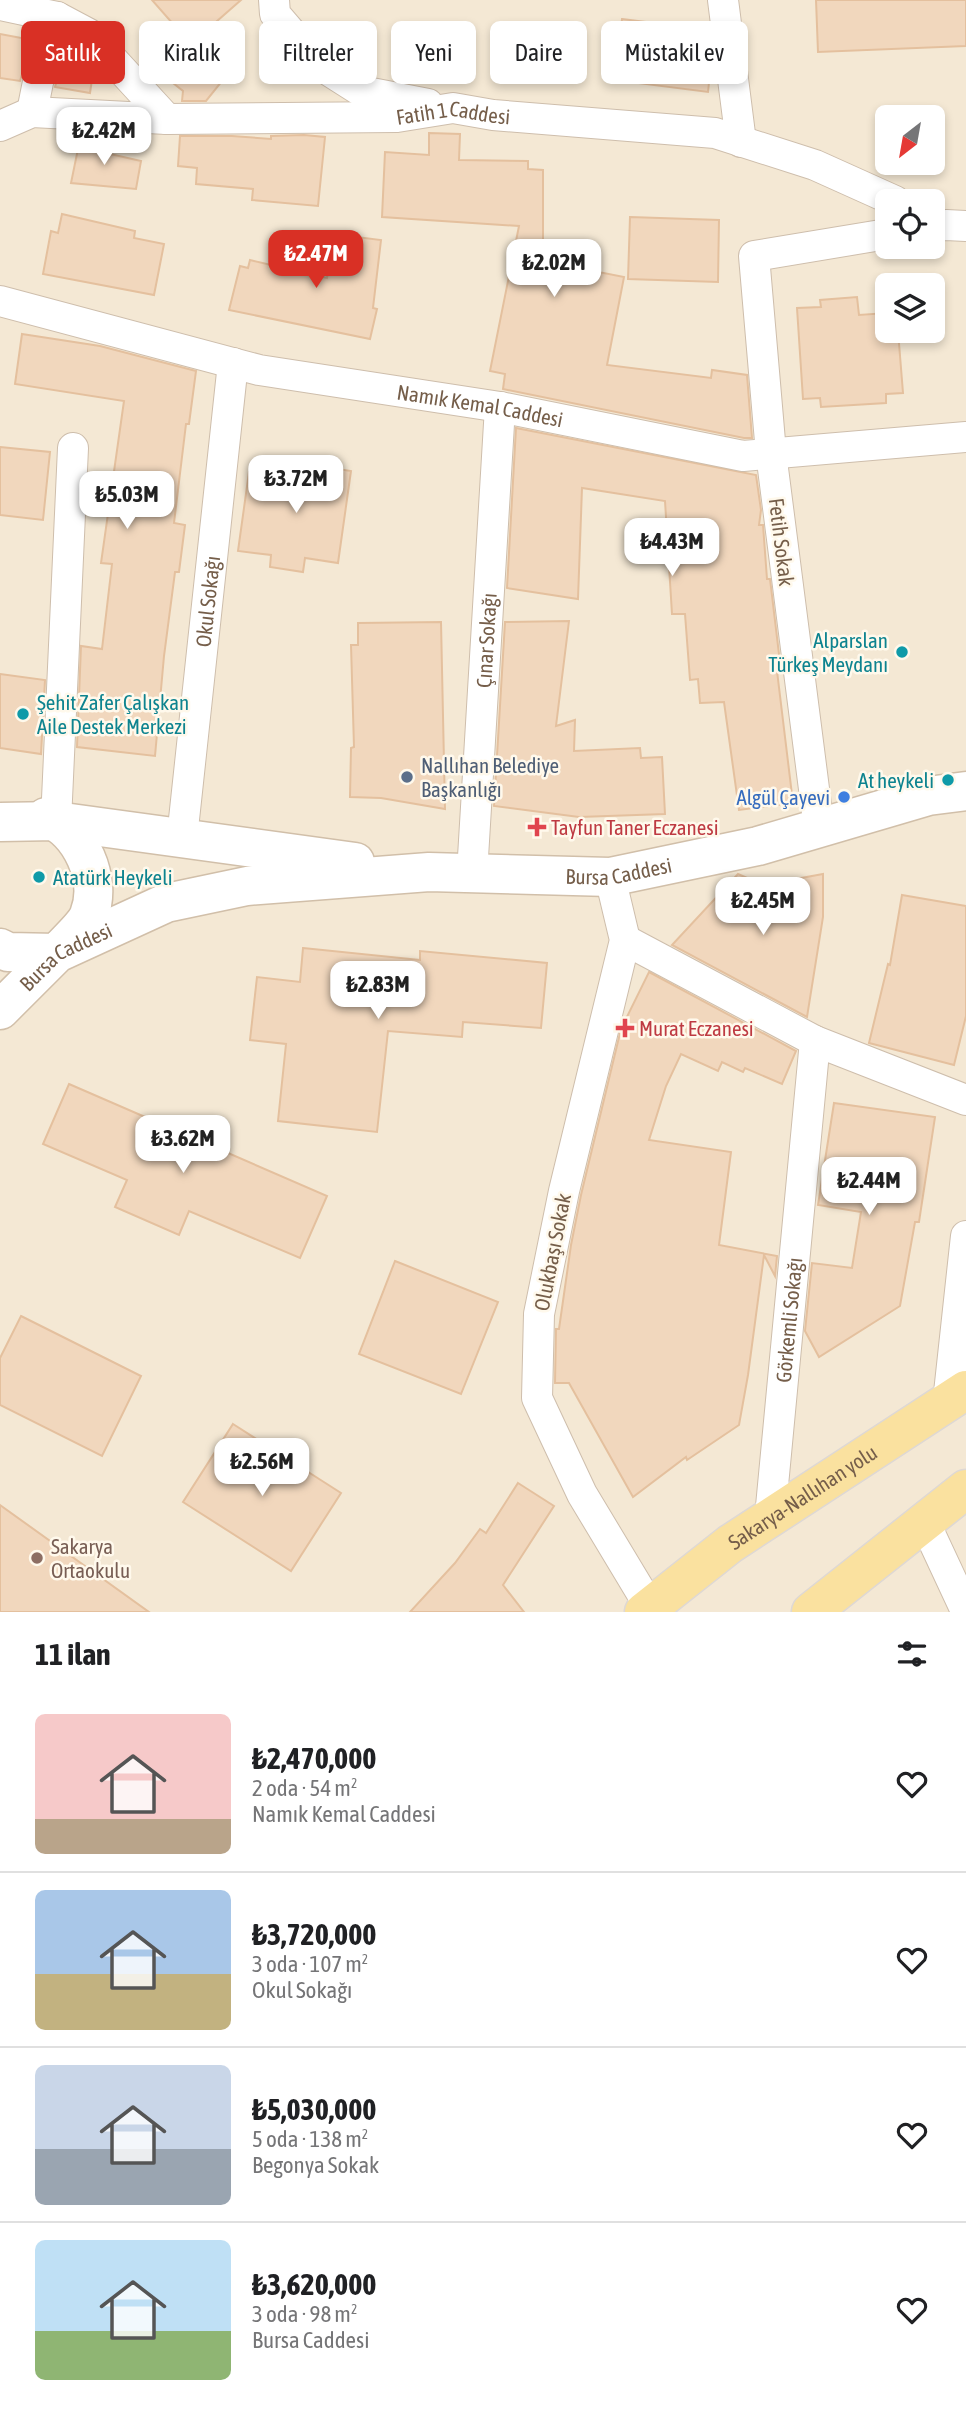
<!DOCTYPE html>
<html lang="tr">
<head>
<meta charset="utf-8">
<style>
  :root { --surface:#fff; --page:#f2f2f2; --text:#202124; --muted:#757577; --line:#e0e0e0; --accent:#d93025 }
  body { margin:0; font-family:"Asap Condensed",sans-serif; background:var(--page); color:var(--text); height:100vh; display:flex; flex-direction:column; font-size:26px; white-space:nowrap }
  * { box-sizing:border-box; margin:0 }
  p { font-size:23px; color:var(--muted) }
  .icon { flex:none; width:38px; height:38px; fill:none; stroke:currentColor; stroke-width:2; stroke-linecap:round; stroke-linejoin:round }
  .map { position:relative; height:1612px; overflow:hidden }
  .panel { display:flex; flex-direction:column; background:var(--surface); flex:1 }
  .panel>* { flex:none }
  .top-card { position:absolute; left:21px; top:21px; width:924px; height:63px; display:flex; gap:14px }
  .needle { width:46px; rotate:211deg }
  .fabs { position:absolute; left:875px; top:105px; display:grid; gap:14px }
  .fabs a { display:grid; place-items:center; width:70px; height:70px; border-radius:10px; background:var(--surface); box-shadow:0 4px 10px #0003; font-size:35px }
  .price { position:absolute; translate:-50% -60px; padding:0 16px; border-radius:14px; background:#fff; color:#222; font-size:23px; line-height:46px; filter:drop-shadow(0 2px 4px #0008) }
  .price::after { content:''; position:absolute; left:50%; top:42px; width:21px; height:16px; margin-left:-10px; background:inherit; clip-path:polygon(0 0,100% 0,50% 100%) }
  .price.active { background:var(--accent); color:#fff }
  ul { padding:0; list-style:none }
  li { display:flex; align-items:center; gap:21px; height:175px; padding:0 35px }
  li+li { border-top:2px solid var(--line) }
  li span { display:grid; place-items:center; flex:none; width:196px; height:140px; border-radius:10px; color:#555 }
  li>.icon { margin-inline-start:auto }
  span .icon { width:84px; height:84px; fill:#fffc; stroke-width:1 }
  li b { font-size:30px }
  h2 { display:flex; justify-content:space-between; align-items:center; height:84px; padding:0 35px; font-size:30px }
  .chip { padding:0 24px; border-radius:10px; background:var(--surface); box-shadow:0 4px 10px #0003; font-size:24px; line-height:63px }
  .chip.active { background:var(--accent); color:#fff }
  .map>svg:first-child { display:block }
  .residential { fill:#f4e8d4; fill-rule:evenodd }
  .building { fill:#f1d7bd; stroke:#e4c09e; stroke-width:2 }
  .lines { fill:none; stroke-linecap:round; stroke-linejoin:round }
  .street-casing { stroke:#cebeac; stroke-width:32 }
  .secondary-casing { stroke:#d1bfa9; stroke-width:41 }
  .primary-casing { stroke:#ded8d4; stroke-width:41 }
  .street { stroke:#fff; stroke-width:30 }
  .secondary { stroke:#fff; stroke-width:38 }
  .primary { stroke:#fae19f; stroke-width:38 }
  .culture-dot { fill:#0f9aa8; stroke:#fff9ec; stroke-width:2.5 }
  .service-dot { fill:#5c6f8a; stroke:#fff9ec; stroke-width:2.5 }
  .shop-dot { fill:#3f7fe0; stroke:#fff9ec; stroke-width:2.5 }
  .health-dot { fill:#e0444e; stroke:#fff9ec; stroke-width:2.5 }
  .education-dot { fill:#8d6e63; stroke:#fff9ec; stroke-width:2.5 }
  .labels { text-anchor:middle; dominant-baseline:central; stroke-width:5; stroke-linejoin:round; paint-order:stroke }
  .street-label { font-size:21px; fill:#755e4a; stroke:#fff9ec }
  .culture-label { font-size:21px; fill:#0d838f; stroke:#fff9ec; text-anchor:end }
  .service-label { font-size:21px; fill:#4e5e75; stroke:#fff9ec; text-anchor:start }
  .shop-label { font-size:21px; fill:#366cbe; stroke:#fff9ec; text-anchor:end }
  .health-label { font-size:21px; fill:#be3a42; stroke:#fff9ec; text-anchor:start }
  .education-label { font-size:21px; fill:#785e54; stroke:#fff9ec; text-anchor:start }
</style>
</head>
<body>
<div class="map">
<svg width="966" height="1612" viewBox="0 0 966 1612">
  <rect width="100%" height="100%" fill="#fcf6e5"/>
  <path class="residential" d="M0,0H966V1612H0ZM887,117H933V163H887ZM887,201H933V247H887ZM887,285H933V331H887Z"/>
  <g class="building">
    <polygon points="152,0 241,0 200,36 235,65 206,101 182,101 183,91 163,75 189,42"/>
    <polygon points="816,0 966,0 966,46 818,52"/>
    <polygon points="622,19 709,30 712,55 708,92 614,80"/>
    <polygon points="0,34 32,40 20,81 0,78"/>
    <polygon points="67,46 78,48 94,66 90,93 55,87"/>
    <polygon points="429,133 460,134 459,160 528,161 528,169 543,170 543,261 624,277 607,365 711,378 712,370 747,375 752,438 744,438 503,389 505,374 490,371 519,226 382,217 385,152 429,155"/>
    <polygon points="304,135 325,137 318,206 252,200 253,189 196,184 197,168 178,166 180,136 232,136 271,139 271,136"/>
    <polygon points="80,139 112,146 110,154 141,161 136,189 71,183"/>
    <polygon points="62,214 135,231 134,238 164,244 154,295 43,274 51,231 58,233"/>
    <polygon points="630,217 719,220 718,282 628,279"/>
    <polygon points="333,234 381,240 373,308 377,309 370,339 229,310 240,266 248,268 250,260 327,278"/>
    <polygon points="857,297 859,315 887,313 887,331 898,331 903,393 886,394 886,403 821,407 820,398 803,399 797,308 821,307 820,300"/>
    <polygon points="22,334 100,346 196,371 189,424 186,424 174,523 185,525 179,572 175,572 164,656 155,756 77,747 81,646 102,649 112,564 101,563 124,401 15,384"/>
    <polygon points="516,428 756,475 761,510 759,525 763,525 767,579 770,579 781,671 777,671 793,803 739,810 724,702 700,703 698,679 690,680 685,614 672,614 665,501 582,488 578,599 507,588"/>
    <polygon points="0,447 50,452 43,520 0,515"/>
    <polygon points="287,461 351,471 338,563 305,558 303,572 270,567 271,555 238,551 249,472 285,477"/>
    <polygon points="569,621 556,726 575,720 574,751 640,748 641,758 662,757 665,814 579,817 494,806 505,622"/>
    <polygon points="441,622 445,809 381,798 350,797 351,748 354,747 351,645 358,645 358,623"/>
    <polygon points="0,674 45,680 41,754 0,748"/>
    <polygon points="738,874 763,885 823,874 823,917 807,1017 672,945"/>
    <polygon points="902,895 966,906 966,1016 954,1065 869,1043 888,964 890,965"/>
    <polygon points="303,948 420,960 420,951 547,963 541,1028 463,1022 462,1037 388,1031 377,1132 278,1121 286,1044 250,1040 257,977 300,982"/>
    <polygon points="649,972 796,1051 782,1084 745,1068 743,1072 722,1062 718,1071 681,1054 666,1086 649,1140 731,1152 719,1245 777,1256 775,1276 764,1255 748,1375 739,1425 687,1460 686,1457 633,1497 569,1383 555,1383 556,1329 559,1329 571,1245 581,1195 621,1029"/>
    <polygon points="69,1084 327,1196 300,1258 189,1211 179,1235 115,1207 127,1180 43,1144"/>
    <polygon points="834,1103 935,1117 919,1222 915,1222 900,1306 819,1357 805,1331 812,1263 852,1268 861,1212 818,1205"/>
    <polygon points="395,1261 498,1302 461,1394 359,1354"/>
    <polygon points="21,1316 141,1376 102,1456 0,1405 0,1358"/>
    <polygon points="233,1424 341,1493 291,1571 183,1502"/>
    <polygon points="518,1483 554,1506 503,1585 524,1612 410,1612 455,1563 480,1529 486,1533"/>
    <polygon points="0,1505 149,1612 0,1612"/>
  </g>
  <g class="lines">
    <defs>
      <g id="street">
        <polyline points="274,0 275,14 317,63 361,91 428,104"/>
        <polyline points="723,0 741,142"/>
        <polyline points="0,5 57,17 89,34 167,119"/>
        <polyline points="32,112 38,82 57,17"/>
        <path id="s1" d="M0,126L32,112L167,119L397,117L453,108L493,115L715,133L815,165L895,201"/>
        <polyline points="933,227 946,225 966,226"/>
        <path id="s2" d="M0,301L259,370L500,407L743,456L966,437"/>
        <polyline points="56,821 73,448"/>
        <polyline points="819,828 771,453 754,256 887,234"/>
        <path id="s3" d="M182,838L233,363"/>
        <path id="s4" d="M472,874L500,407"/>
        <polyline points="610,877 625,940 564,1191 539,1314 537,1398 582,1494 650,1607"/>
        <polyline points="625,940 815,1041 966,1100"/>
        <polyline points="948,1402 966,1236"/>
        <path id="s5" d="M770,1517L815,1041"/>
        <polyline points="924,1521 966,1611"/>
      </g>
      <g id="secondary">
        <polyline points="0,822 56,821 355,862"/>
        <path d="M0,948L8,952L57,953C65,943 85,926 89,915C103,879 81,831 46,817"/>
        <path id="s6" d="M0,1010L57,953L166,903L247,886L429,872L610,877L758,846L928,796L966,791"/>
      </g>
      <g id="primary">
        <path id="s7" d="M644,1612L730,1544L966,1390"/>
        <polyline points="811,1612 966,1489"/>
      </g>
    </defs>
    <use href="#street" class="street-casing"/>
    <use href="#secondary" class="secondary-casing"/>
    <use href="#primary" class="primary-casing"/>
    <use href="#street" class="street"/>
    <use href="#secondary" class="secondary"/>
    <use href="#primary" class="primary"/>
  </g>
  <g class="culture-dot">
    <circle cx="902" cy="652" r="7"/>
    <circle cx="23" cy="714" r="7"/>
    <circle cx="948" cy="780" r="7"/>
    <circle cx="39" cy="877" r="7"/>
  </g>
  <circle class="service-dot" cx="407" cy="777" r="7"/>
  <circle class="shop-dot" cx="844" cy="797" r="7"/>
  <g class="health-dot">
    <path d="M533.5 816.5h7v7h7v7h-7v7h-7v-7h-7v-7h7z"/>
    <path d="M621.5 1017.5h7v7h7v7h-7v7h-7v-7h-7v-7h7z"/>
  </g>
  <circle class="education-dot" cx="37" cy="1558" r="7"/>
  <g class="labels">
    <g class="street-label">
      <text stroke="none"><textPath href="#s1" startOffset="457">Fatih 1 Caddesi</textPath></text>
      <text stroke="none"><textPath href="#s2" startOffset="492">Namık Kemal Caddesi</textPath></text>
      <text transform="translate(782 542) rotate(83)">Fetih Sokak</text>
      <text stroke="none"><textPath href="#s3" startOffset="238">Okul Sokağı</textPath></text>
      <text stroke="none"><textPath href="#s4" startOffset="234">Çınar Sokağı</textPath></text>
      <text stroke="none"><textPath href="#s6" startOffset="656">Bursa Caddesi</textPath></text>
      <text stroke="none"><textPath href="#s6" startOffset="86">Bursa Caddesi</textPath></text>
      <text transform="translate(552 1252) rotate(-79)">Olukbaşı Sokak</text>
      <text stroke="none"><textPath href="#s5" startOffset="198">Görkemli Sokağı</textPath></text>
      <text stroke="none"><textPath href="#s7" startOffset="196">Sakarya-Nallıhan yolu</textPath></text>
    </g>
    <g class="culture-label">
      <text x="888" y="640">Alparslan<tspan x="888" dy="24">Türkeş Meydanı</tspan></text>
      <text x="37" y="702" text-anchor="start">Şehit Zafer Çalışkan<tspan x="37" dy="24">Aile Destek Merkezi</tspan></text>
      <text x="934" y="780">At heykeli</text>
      <text x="53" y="877" text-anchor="start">Atatürk Heykeli</text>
    </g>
    <g class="service-label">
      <text x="421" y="765">Nallıhan Belediye<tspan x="421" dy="24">Başkanlığı</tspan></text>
    </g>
    <g class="shop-label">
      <text x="830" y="797">Algül Çayevi</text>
    </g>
    <g class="health-label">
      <text x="551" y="827">Tayfun Taner Eczanesi</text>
      <text x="639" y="1028">Murat Eczanesi</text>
    </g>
    <g class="education-label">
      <text x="51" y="1546">Sakarya<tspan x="51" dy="24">Ortaokulu</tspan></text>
    </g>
  </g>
</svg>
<div class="fabs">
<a><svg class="needle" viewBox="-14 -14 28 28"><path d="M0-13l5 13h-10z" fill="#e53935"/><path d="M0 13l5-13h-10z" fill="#757577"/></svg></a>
<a><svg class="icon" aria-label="locate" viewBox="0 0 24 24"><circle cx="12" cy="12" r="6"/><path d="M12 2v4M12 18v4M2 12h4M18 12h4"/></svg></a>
<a><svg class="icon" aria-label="layers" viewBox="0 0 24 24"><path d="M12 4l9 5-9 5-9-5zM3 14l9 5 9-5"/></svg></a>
</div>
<b class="price" style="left:104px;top:167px">₺2.42M</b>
<b class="price active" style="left:316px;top:290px">₺2.47M</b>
<b class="price" style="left:554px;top:299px">₺2.02M</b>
<b class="price" style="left:296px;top:515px">₺3.72M</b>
<b class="price" style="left:127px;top:531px">₺5.03M</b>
<b class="price" style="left:672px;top:578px">₺4.43M</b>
<b class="price" style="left:763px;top:937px">₺2.45M</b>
<b class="price" style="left:378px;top:1021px">₺2.83M</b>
<b class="price" style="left:183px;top:1175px">₺3.62M</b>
<b class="price" style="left:869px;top:1217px">₺2.44M</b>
<b class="price" style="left:262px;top:1498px">₺2.56M</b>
<div class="top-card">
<a class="chip active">Satılık</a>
<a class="chip">Kiralık</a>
<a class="chip">Filtreler</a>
<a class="chip">Yeni</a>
<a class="chip">Daire</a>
<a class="chip">Müstakil ev</a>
</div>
</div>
<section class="panel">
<h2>11 ilan<svg class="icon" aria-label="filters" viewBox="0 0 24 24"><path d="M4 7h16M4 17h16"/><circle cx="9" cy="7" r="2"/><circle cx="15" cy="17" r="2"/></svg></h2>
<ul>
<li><span style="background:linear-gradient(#f6c9c9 75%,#b9a48a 0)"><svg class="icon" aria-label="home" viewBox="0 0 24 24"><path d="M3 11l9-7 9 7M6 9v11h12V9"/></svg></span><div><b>₺2,470,000</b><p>2 oda · 54 m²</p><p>Namık Kemal Caddesi</p></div><svg class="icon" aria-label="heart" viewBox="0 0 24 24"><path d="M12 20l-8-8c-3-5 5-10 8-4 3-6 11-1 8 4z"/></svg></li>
<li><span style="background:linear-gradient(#a9c7e8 60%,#c2b280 0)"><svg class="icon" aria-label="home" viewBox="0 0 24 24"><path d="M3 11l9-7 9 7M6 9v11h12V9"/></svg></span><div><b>₺3,720,000</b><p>3 oda · 107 m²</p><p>Okul Sokağı</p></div><svg class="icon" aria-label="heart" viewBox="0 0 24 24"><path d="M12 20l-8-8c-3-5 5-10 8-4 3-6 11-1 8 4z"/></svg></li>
<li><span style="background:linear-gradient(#c9d6e8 60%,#9aa5b1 0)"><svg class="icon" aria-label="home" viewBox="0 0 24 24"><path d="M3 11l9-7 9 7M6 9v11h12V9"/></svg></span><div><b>₺5,030,000</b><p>5 oda · 138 m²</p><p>Begonya Sokak</p></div><svg class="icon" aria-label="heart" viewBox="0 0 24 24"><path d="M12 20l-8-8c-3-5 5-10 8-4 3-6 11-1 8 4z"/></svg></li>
<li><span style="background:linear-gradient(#bfe0f5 65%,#8fb573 0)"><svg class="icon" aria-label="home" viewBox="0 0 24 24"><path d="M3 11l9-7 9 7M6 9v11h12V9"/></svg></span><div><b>₺3,620,000</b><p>3 oda · 98 m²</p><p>Bursa Caddesi</p></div><svg class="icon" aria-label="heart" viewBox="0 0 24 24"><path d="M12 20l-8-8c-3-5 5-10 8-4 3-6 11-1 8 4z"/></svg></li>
</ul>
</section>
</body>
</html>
